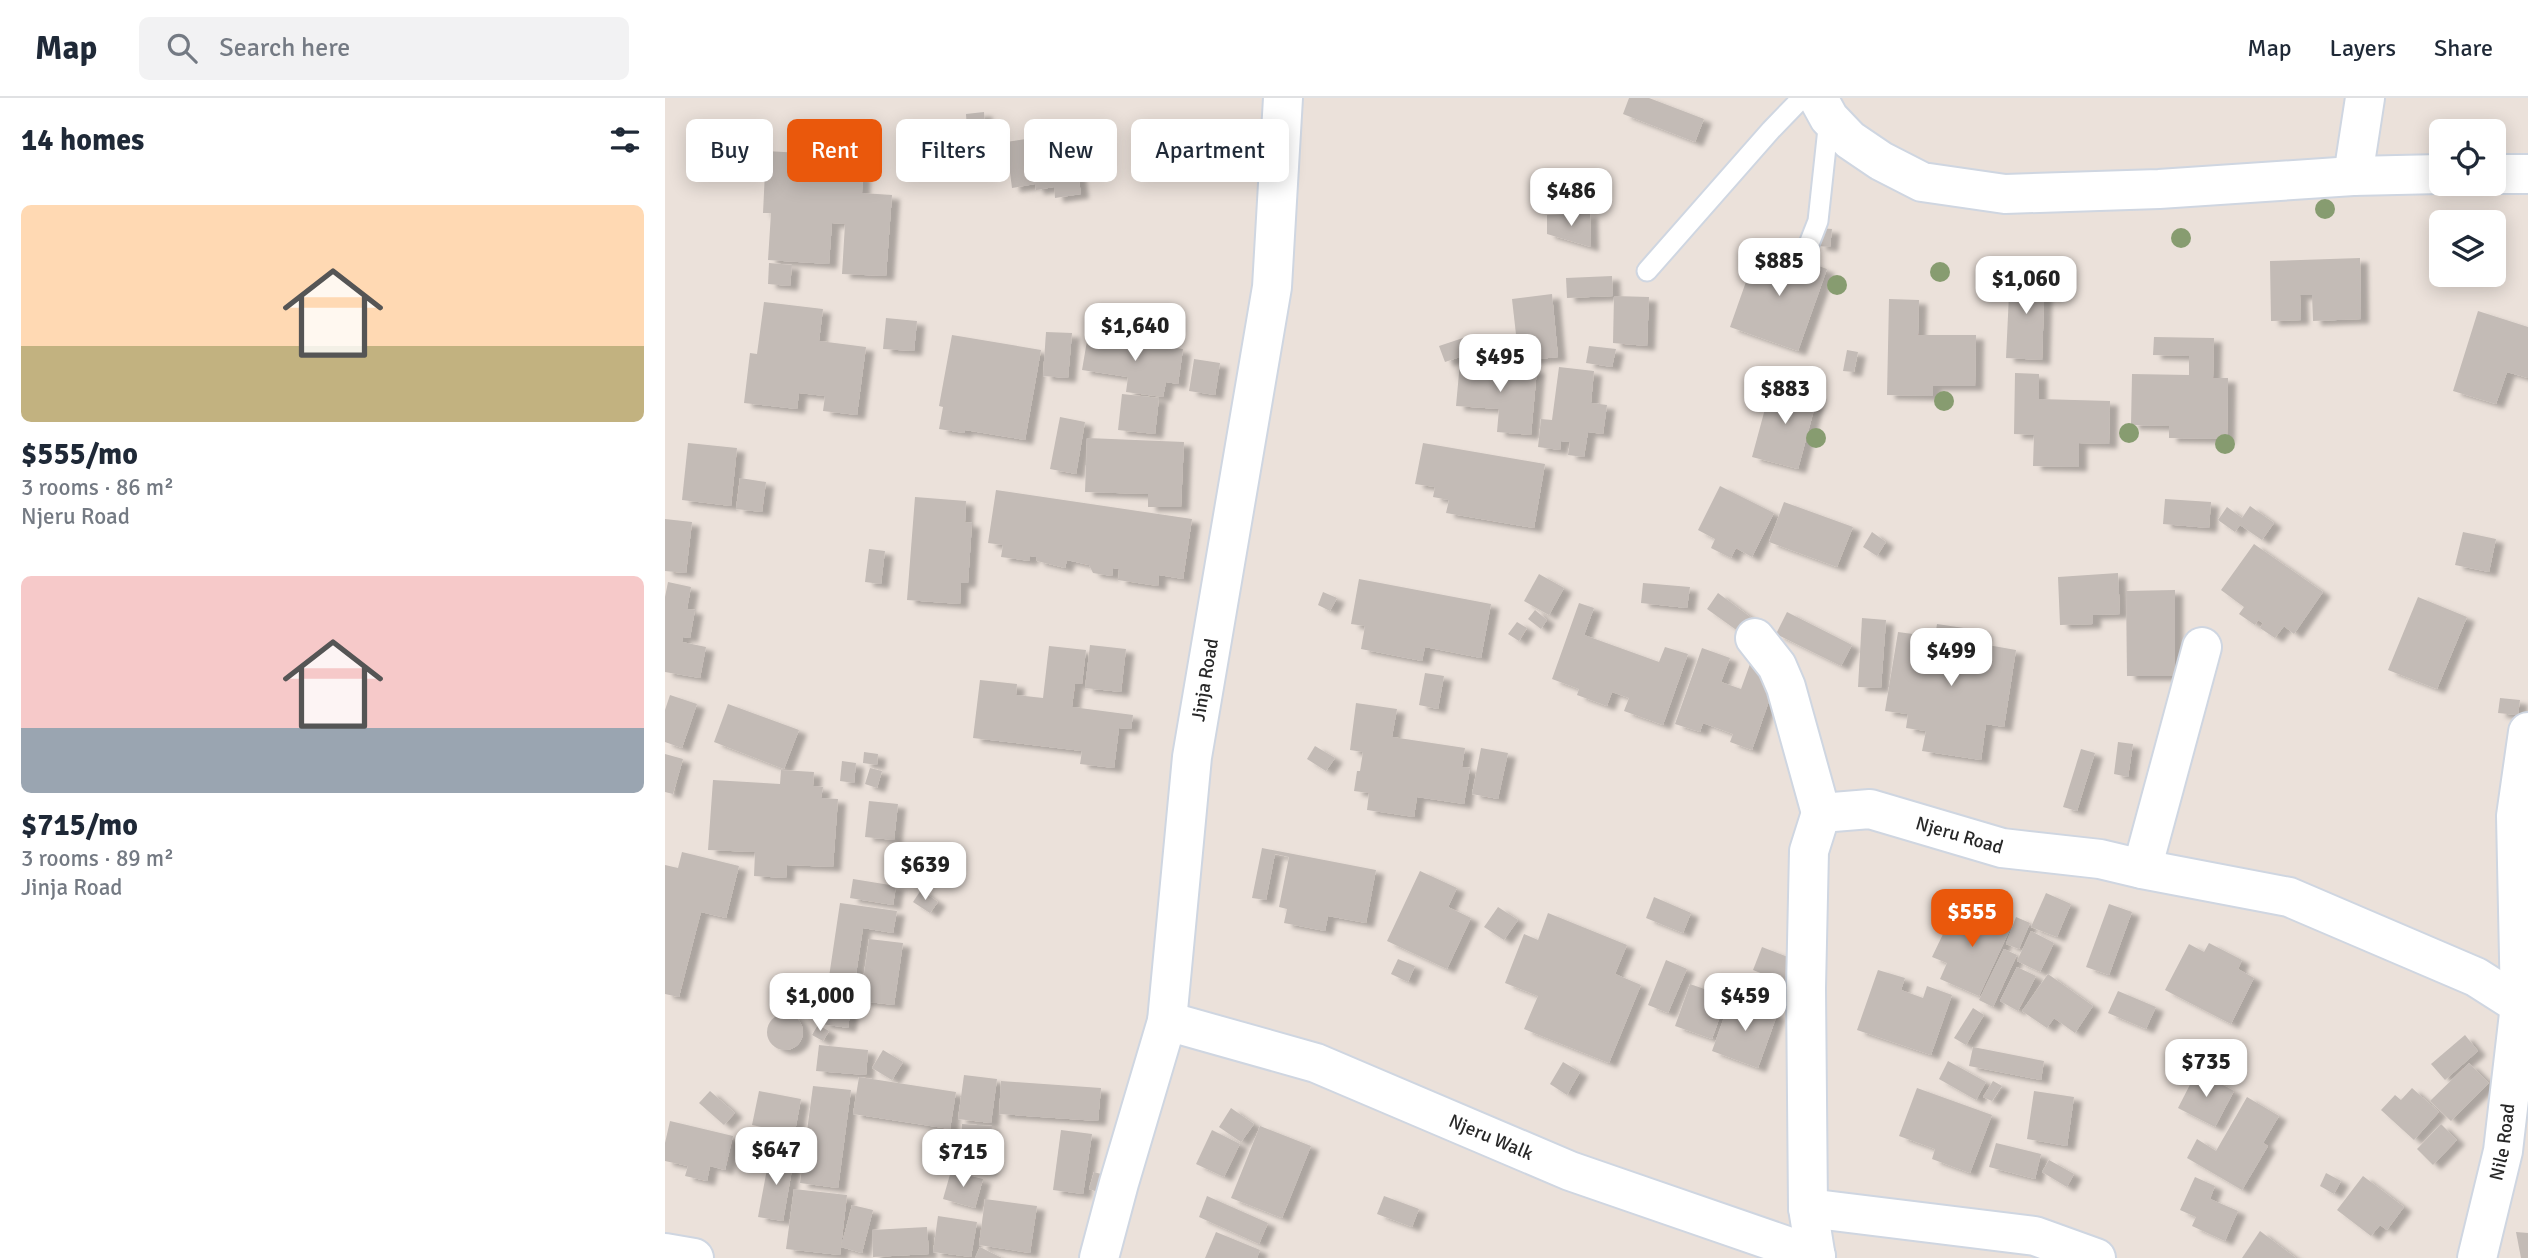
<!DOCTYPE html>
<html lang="en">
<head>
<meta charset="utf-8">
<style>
  :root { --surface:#fff; --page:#f2f2f3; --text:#1f2937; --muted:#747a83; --line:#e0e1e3; --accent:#ea580c }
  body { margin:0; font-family:Signika,sans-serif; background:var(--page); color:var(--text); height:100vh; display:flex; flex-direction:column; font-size:26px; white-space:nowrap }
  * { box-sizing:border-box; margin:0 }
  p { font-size:23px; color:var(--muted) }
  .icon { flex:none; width:38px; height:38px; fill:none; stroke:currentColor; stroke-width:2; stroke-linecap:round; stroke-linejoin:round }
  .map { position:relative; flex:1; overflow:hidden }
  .side { display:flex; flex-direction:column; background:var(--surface); width:665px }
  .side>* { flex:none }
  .guide { position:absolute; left:21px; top:21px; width:665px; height:63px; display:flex; gap:14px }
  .buttons { position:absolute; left:1764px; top:21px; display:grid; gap:14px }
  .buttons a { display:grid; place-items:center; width:77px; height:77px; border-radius:10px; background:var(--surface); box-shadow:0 4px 18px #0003; font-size:35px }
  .price { position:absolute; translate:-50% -60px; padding:0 16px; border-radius:14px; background:#fff; color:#222; font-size:23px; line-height:46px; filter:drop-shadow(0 2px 4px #0008) }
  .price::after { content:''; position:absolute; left:50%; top:42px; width:21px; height:16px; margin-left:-10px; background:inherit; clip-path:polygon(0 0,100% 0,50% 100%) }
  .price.current { background:var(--accent); color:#fff }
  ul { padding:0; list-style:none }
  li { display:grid; align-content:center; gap:14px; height:371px; padding:0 21px }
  li span { display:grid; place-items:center; height:217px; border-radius:10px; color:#555 }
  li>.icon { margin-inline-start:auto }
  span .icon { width:126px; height:126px; fill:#fffc; stroke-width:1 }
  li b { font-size:30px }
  h2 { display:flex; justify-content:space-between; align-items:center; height:84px; padding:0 21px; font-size:30px }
  .tag { padding:0 24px; border-radius:10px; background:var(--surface); box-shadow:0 4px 18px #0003; font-size:24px; line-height:63px }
  .tag.current { background:var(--accent); color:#fff }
  header { display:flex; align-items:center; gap:42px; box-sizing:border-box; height:98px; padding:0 35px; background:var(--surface); border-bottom:2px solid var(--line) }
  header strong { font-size:33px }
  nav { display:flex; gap:38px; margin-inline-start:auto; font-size:24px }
  .search { width:490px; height:63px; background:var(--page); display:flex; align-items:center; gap:18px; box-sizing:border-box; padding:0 24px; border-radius:10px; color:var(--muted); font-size:26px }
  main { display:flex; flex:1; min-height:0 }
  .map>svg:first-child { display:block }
  .building { fill:#c3bbb6; filter:url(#shadow) }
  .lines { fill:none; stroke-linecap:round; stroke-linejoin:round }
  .service-casing { stroke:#cfd6e1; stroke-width:23 }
  .minor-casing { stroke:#cfd6e1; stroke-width:42 }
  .tertiary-casing { stroke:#cfd6e1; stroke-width:42 }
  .service { stroke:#fff; stroke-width:19 }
  .minor { stroke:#fff; stroke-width:38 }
  .tertiary { stroke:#fff; stroke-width:38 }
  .tree { fill:#879c70 }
  .labels { text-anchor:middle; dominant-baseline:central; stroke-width:5; stroke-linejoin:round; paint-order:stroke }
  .street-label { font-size:19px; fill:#282828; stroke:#fff }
</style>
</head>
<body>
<header>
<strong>Map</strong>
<div class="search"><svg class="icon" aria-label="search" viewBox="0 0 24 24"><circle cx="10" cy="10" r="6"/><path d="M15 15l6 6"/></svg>Search here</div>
<nav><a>Map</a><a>Layers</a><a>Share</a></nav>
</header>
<main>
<section class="side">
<h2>14 homes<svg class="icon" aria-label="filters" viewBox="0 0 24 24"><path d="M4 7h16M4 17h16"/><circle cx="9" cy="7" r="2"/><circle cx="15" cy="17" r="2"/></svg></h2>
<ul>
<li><span style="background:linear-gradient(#ffd9b3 65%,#c2b280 0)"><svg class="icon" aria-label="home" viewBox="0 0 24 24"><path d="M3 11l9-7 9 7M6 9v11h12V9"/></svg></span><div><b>$555/mo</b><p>3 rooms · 86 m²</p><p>Njeru Road</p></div></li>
<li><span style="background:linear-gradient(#f6c9c9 70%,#9aa5b1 0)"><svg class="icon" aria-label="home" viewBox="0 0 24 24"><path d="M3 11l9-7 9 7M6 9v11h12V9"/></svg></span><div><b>$715/mo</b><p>3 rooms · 89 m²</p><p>Jinja Road</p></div></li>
</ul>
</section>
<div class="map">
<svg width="1863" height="1160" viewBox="0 0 1863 1160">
  <defs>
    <filter id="shadow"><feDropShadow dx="8" dy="4.5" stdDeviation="2" flood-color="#0004"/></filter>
  </defs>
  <rect width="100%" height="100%" fill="#ebe1da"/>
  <g class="building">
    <polygon points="964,0 984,0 1039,21 1030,44 958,16"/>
    <polygon points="319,14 322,57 297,59 296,34 302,33 301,16"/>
    <polygon points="421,23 425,48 409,50 416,96 390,100 389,89 371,92 370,86 347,90 341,44 381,38 380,29"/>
    <polygon points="155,40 181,41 179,62 198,63 197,95 227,97 221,178 177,176 180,126 167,125 164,166 103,162 106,115 98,115 101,53 154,56"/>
    <polygon points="925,115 926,149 882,136 882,117"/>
    <polygon points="1154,130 1167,131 1165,149 1153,148"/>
    <polygon points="1094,147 1162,171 1133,253 1065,229"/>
    <polygon points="1695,160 1696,221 1648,223 1647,197 1635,197 1636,222 1606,223 1605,163"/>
    <polygon points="104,165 127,167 125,188 103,186"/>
    <polygon points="1345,175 1380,176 1377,262 1341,260"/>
    <polygon points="947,178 948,198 902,200 901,180"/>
    <polygon points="887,196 893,259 854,263 847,201"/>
    <polygon points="949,198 984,199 982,248 948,245"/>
    <polygon points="1224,201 1254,202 1253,237 1311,237 1310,288 1268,288 1268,298 1222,297"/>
    <polygon points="99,204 158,211 154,243 201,249 192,317 158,313 160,298 134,295 132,311 79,305 85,255 92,256"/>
    <polygon points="1813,213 1863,229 1863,280 1842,274 1831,306 1788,293"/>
    <polygon points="221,220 252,223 249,253 218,251"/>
    <polygon points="381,234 407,235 403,280 378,278"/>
    <polygon points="287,237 376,252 360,342 300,332 299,335 274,331 278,309 274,308"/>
    <polygon points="423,237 518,251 513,286 501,284 498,299 461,294 463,279 417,272"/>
    <polygon points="1489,239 1549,240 1548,280 1563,280 1562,341 1504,340 1504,328 1466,327 1467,276 1524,277 1524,258 1488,257"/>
    <polygon points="798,240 804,256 780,264 774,248"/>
    <polygon points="924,248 951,251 947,269 921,265"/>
    <polygon points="1182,252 1193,254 1189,274 1178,273"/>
    <polygon points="529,261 555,265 550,297 524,293"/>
    <polygon points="795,264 872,271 866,337 832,334 834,311 791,308"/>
    <polygon points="894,269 929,273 926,305 942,307 938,336 923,334 919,359 903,357 905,344 896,343 895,352 873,349 876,321 887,322"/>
    <polygon points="1350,275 1374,276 1374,301 1445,303 1444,346 1414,345 1414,369 1368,368 1369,337 1349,336"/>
    <polygon points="1107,285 1153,297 1133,371 1087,359"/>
    <polygon points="457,296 494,300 490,336 453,332"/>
    <polygon points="395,319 420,324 411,376 385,371"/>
    <polygon points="422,340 519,344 516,409 483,409 483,396 420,394"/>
    <polygon points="23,345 72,350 66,408 17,402"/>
    <polygon points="758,345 880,366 869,430 781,415 784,402 768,399 770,389 750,386"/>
    <polygon points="75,380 101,384 97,414 71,411"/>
    <polygon points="1055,388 1109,415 1087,459 1071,450 1066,460 1046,450 1050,441 1033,432"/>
    <polygon points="331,392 527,421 518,481 494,477 493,488 453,482 454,471 448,470 447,478 428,475 424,467 402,462 400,470 372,463 371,459 365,458 365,463 336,459 338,447 323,445"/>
    <polygon points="250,399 301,403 300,424 307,425 303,485 296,485 295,506 242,502"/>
    <polygon points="1500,401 1546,404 1544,430 1498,426"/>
    <polygon points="1119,404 1188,429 1172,469 1104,444"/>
    <polygon points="1585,408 1609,425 1597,442 1575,427 1570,434 1553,422 1562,409 1577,420"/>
    <polygon points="0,421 27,424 21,475 0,473"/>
    <polygon points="1207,434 1221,444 1212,458 1198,449"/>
    <polygon points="1798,434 1831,441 1824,474 1790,467"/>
    <polygon points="1589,446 1658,494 1629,536 1619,528 1610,540 1595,530 1598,525 1593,522 1590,527 1574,516 1579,509 1556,492"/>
    <polygon points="204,451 220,453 216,486 200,484"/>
    <polygon points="1453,475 1455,516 1428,517 1428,526 1395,527 1393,479"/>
    <polygon points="874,476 899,490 884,517 859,503"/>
    <polygon points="694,481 826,506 816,560 760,549 757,563 696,551 700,528 686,526"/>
    <polygon points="3,484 26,489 22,511 30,512 25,540 18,539 17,544 41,549 35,580 0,574 0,499"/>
    <polygon points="978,485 1025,489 1022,510 976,505"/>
    <polygon points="1510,492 1510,578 1462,578 1461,493"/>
    <polygon points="658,494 672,500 665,513 653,507"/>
    <polygon points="1053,495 1088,521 1077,536 1042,511"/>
    <polygon points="1753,499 1802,519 1772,591 1723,572"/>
    <polygon points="914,505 929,510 919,537 994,564 1000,549 1023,556 998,627 959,613 964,600 947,594 942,608 912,597 914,591 887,581"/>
    <polygon points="870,512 882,522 876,531 863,521"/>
    <polygon points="1122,514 1187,547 1176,568 1111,536"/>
    <polygon points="1197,520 1221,522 1216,590 1193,589"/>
    <polygon points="852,524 862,530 854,543 843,536"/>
    <polygon points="1272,526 1319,533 1317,546 1351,552 1339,629 1321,626 1316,662 1257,653 1261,633 1241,630 1243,616 1220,613 1233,534 1270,539"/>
    <polygon points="425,547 461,551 456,594 420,590"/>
    <polygon points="384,548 421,552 417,586 410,586 407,609 468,617 466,631 454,630 449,670 415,666 417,653 308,640 315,582 352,586 351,597 378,600"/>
    <polygon points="1037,550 1065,560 1056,584 1076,591 1085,566 1113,577 1087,652 1065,644 1068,636 1038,625 1035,634 1010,626"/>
    <polygon points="760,575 779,578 773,611 754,607"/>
    <polygon points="5,597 32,606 17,650 0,644 0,612"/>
    <polygon points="1835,600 1855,602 1853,617 1833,615"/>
    <polygon points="691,605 732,611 727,639 800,650 797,669 805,670 799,706 752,699 749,719 702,712 704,695 689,693 692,673 695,673 698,654 685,652"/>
    <polygon points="63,606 134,632 119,671 49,644"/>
    <polygon points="1453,644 1468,646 1463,679 1449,676"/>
    <polygon points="650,648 670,660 661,673 642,661"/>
    <polygon points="816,650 843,655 833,701 807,696"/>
    <polygon points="1416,651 1430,655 1412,713 1398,709"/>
    <polygon points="199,654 213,656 212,667 198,665"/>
    <polygon points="0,656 18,661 8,696 0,694"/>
    <polygon points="177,663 191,665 189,685 175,683"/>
    <polygon points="205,670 217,673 212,690 200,686"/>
    <polygon points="116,672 149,674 148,688 158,689 156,700 173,701 168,769 122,767 121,780 89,778 90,754 43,752 48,682 115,686"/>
    <polygon points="204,703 233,706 229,742 200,739"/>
    <polygon points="597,750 711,772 701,825 663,818 660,833 619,825 622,811 614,809 624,759 610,756 601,802 587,800"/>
    <polygon points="17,754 74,768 61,820 36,814 14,899 0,896 0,767 13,770"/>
    <polygon points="755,773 792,790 783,809 806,820 782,871 722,843"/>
    <polygon points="188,781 231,788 228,807 185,800"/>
    <polygon points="256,792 273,804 265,815 248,804"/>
    <polygon points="1381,795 1406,806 1392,839 1366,829"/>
    <polygon points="989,799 1026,815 1018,835 981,820"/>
    <polygon points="175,805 232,813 228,835 198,830 183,930 157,926"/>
    <polygon points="1301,806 1347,827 1314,898 1275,881 1282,865 1267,859 1279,834 1287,837"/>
    <polygon points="1444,806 1467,814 1444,877 1421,869"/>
    <polygon points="833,809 853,822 839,842 819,829"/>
    <polygon points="883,815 962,847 950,876 976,887 944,965 859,931 873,898 840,885 859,836 873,842"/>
    <polygon points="1351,819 1365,825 1354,851 1341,846"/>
    <polygon points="1366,833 1389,845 1375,874 1352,863"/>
    <polygon points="204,841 238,845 229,907 195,903"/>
    <polygon points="1544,845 1577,862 1573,871 1589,880 1566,926 1500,892 1524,846 1539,854"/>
    <polygon points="1097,849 1136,864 1126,887 1088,872"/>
    <polygon points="1339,851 1352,857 1328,909 1314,902"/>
    <polygon points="733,861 750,868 743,884 726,876"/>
    <polygon points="1001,862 1022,871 1003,915 983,907"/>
    <polygon points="1352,869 1371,878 1353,913 1335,903"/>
    <polygon points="1213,872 1240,880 1236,892 1258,900 1262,888 1287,897 1266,957 1192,932"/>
    <polygon points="1383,876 1428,908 1410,935 1389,920 1382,930 1357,913"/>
    <polygon points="1025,886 1062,899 1047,941 1010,928"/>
    <polygon points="1453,893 1491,909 1481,931 1443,915"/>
    <polygon points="1066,900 1112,917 1093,970 1047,953"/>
    <polygon points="1308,910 1319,917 1301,947 1289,940"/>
    <circle cx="120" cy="934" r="18"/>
    <polygon points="153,927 164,933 158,943 147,937"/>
    <polygon points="1800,937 1813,953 1780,982 1766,966"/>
    <polygon points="154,947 203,952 201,977 151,973"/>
    <polygon points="1308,949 1379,963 1376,982 1304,968"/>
    <polygon points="218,952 238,964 227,982 207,970"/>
    <polygon points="1283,963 1321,984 1311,1002 1274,981"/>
    <polygon points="898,964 915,974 902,997 885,986"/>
    <polygon points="1804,965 1824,985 1786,1023 1765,1003"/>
    <polygon points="1532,973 1569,993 1550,1029 1513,1010"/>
    <polygon points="299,977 332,981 326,1025 293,1021"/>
    <polygon points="194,979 291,994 285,1031 188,1016"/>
    <polygon points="336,983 436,990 433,1023 334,1016"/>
    <polygon points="1328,983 1337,988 1327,1003 1318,999"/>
    <polygon points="148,988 186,992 173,1090 135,1085"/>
    <polygon points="1252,990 1327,1017 1305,1075 1267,1061 1270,1051 1234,1038"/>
    <polygon points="1747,990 1774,1014 1749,1042 1716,1012 1730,997 1736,1002"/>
    <polygon points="45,993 70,1015 59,1027 34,1005"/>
    <polygon points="94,993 136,1001 126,1055 97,1049 101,1030 87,1027"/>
    <polygon points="1369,993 1409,999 1402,1048 1362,1041"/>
    <polygon points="1582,999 1614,1018 1598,1045 1603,1048 1577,1092 1522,1060 1532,1041 1551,1053"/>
    <polygon points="566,1010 589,1026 576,1044 554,1029"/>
    <polygon points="5,1023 68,1038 60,1072 45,1068 42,1083 20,1078 23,1068 0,1063 0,1045"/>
    <polygon points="297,1026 327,1028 324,1073 294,1071"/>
    <polygon points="1776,1026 1792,1042 1768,1067 1752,1051"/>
    <polygon points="595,1028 646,1048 617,1120 566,1100"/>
    <polygon points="396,1032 427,1036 418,1096 388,1092"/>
    <polygon points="547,1032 575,1046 559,1079 531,1066"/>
    <polygon points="1331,1045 1376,1056 1370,1081 1324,1069"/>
    <polygon points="105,1055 129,1060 118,1123 93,1119"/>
    <polygon points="1384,1062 1409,1076 1402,1089 1377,1074"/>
    <polygon points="286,1073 318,1081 310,1110 278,1101"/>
    <polygon points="429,1074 453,1081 448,1099 424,1091"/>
    <polygon points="1661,1075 1676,1083 1669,1096 1655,1088"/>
    <polygon points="1698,1078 1739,1109 1722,1132 1715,1127 1706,1138 1672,1112"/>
    <polygon points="1530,1079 1550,1088 1545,1101 1573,1113 1560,1143 1527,1128 1531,1119 1515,1112"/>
    <polygon points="129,1091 182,1097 175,1157 121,1151"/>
    <polygon points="542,1098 603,1125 594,1146 534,1119"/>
    <polygon points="719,1098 754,1111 747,1129 712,1116"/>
    <polygon points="320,1101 372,1108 365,1155 314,1147"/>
    <polygon points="187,1107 208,1112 197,1155 176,1149"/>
    <polygon points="273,1118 312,1124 306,1159 268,1154"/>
    <polygon points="262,1129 264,1156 208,1159 207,1132"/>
    <polygon points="1595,1133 1631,1160 1577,1160"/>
    <polygon points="551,1134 595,1152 592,1160 540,1160"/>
    <polygon points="1851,1134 1863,1135 1863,1160 1856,1160"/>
    <polygon points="315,1149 337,1160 310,1160"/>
  </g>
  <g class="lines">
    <defs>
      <g id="service">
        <polyline points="1144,146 1153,123 1164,21"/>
        <polyline points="982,173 1106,32 1137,0"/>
      </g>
      <g id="minor">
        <polyline points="1688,78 1700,0"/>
        <polyline points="1090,540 1112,568 1121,589 1156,715"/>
        <polyline points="1477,771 1537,549"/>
        <path id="s1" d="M502,923L651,965L905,1073L1151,1158"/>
        <polyline points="1143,1110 1370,1138 1431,1160"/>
        <polyline points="0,1155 29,1160"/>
        <path id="s2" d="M434,1160L454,1085L502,923L527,659L607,189L618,0"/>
        <path id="s3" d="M1151,1160L1143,1110L1141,890L1144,753L1156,715L1205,711L1337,750L1435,761L1477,771L1624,799L1811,879L1855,907"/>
        <path id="s4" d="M1812,1160L1838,1053L1855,907L1851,718L1863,634"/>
      </g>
      <g id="tertiary">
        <polyline points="1153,0 1164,20 1185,42 1216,63 1257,84 1340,96 1494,91 1688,78 1776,76"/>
        <polyline points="1829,76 1863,76"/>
      </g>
    </defs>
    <use href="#service" class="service-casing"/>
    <use href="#minor" class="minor-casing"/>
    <use href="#tertiary" class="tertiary-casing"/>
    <use href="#service" class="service"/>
    <use href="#minor" class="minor"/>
    <use href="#tertiary" class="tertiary"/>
  </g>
  <g class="tree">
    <circle cx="1660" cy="111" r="10"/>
    <circle cx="1516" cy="140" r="10"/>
    <circle cx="1275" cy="174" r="10"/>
    <circle cx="1172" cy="187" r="10"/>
    <circle cx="1279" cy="303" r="10"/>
    <circle cx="1464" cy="335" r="10"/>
    <circle cx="1151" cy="340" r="10"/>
    <circle cx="1560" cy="346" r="10"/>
  </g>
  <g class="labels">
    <g class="street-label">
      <text stroke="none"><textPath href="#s2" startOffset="590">Jinja Road</textPath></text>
      <text stroke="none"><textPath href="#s3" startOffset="590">Njeru Road</textPath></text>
      <text stroke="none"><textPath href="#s1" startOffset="345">Njeru Walk</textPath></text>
      <text stroke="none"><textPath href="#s4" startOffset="119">Nile Road</textPath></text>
    </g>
  </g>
</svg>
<div class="buttons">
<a><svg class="icon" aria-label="locate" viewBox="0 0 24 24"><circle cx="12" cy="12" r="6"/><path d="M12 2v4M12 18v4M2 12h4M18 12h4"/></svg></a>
<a><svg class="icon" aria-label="layers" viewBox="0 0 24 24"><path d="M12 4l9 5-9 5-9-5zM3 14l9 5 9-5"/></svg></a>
</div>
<b class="price" style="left:906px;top:130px">$486</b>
<b class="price" style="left:1114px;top:200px">$885</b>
<b class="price" style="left:1361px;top:218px">$1,060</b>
<b class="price" style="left:470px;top:265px">$1,640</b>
<b class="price" style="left:835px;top:296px">$495</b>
<b class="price" style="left:1120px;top:328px">$883</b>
<b class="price" style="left:1286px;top:590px">$499</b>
<b class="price" style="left:260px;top:804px">$639</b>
<b class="price current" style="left:1307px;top:851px">$555</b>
<b class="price" style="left:155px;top:935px">$1,000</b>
<b class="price" style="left:1080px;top:935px">$459</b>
<b class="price" style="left:1541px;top:1001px">$735</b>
<b class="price" style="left:111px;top:1089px">$647</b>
<b class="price" style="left:298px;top:1091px">$715</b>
<div class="guide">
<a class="tag">Buy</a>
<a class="tag current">Rent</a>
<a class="tag">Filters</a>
<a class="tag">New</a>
<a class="tag">Apartment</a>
</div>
</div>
</main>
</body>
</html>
